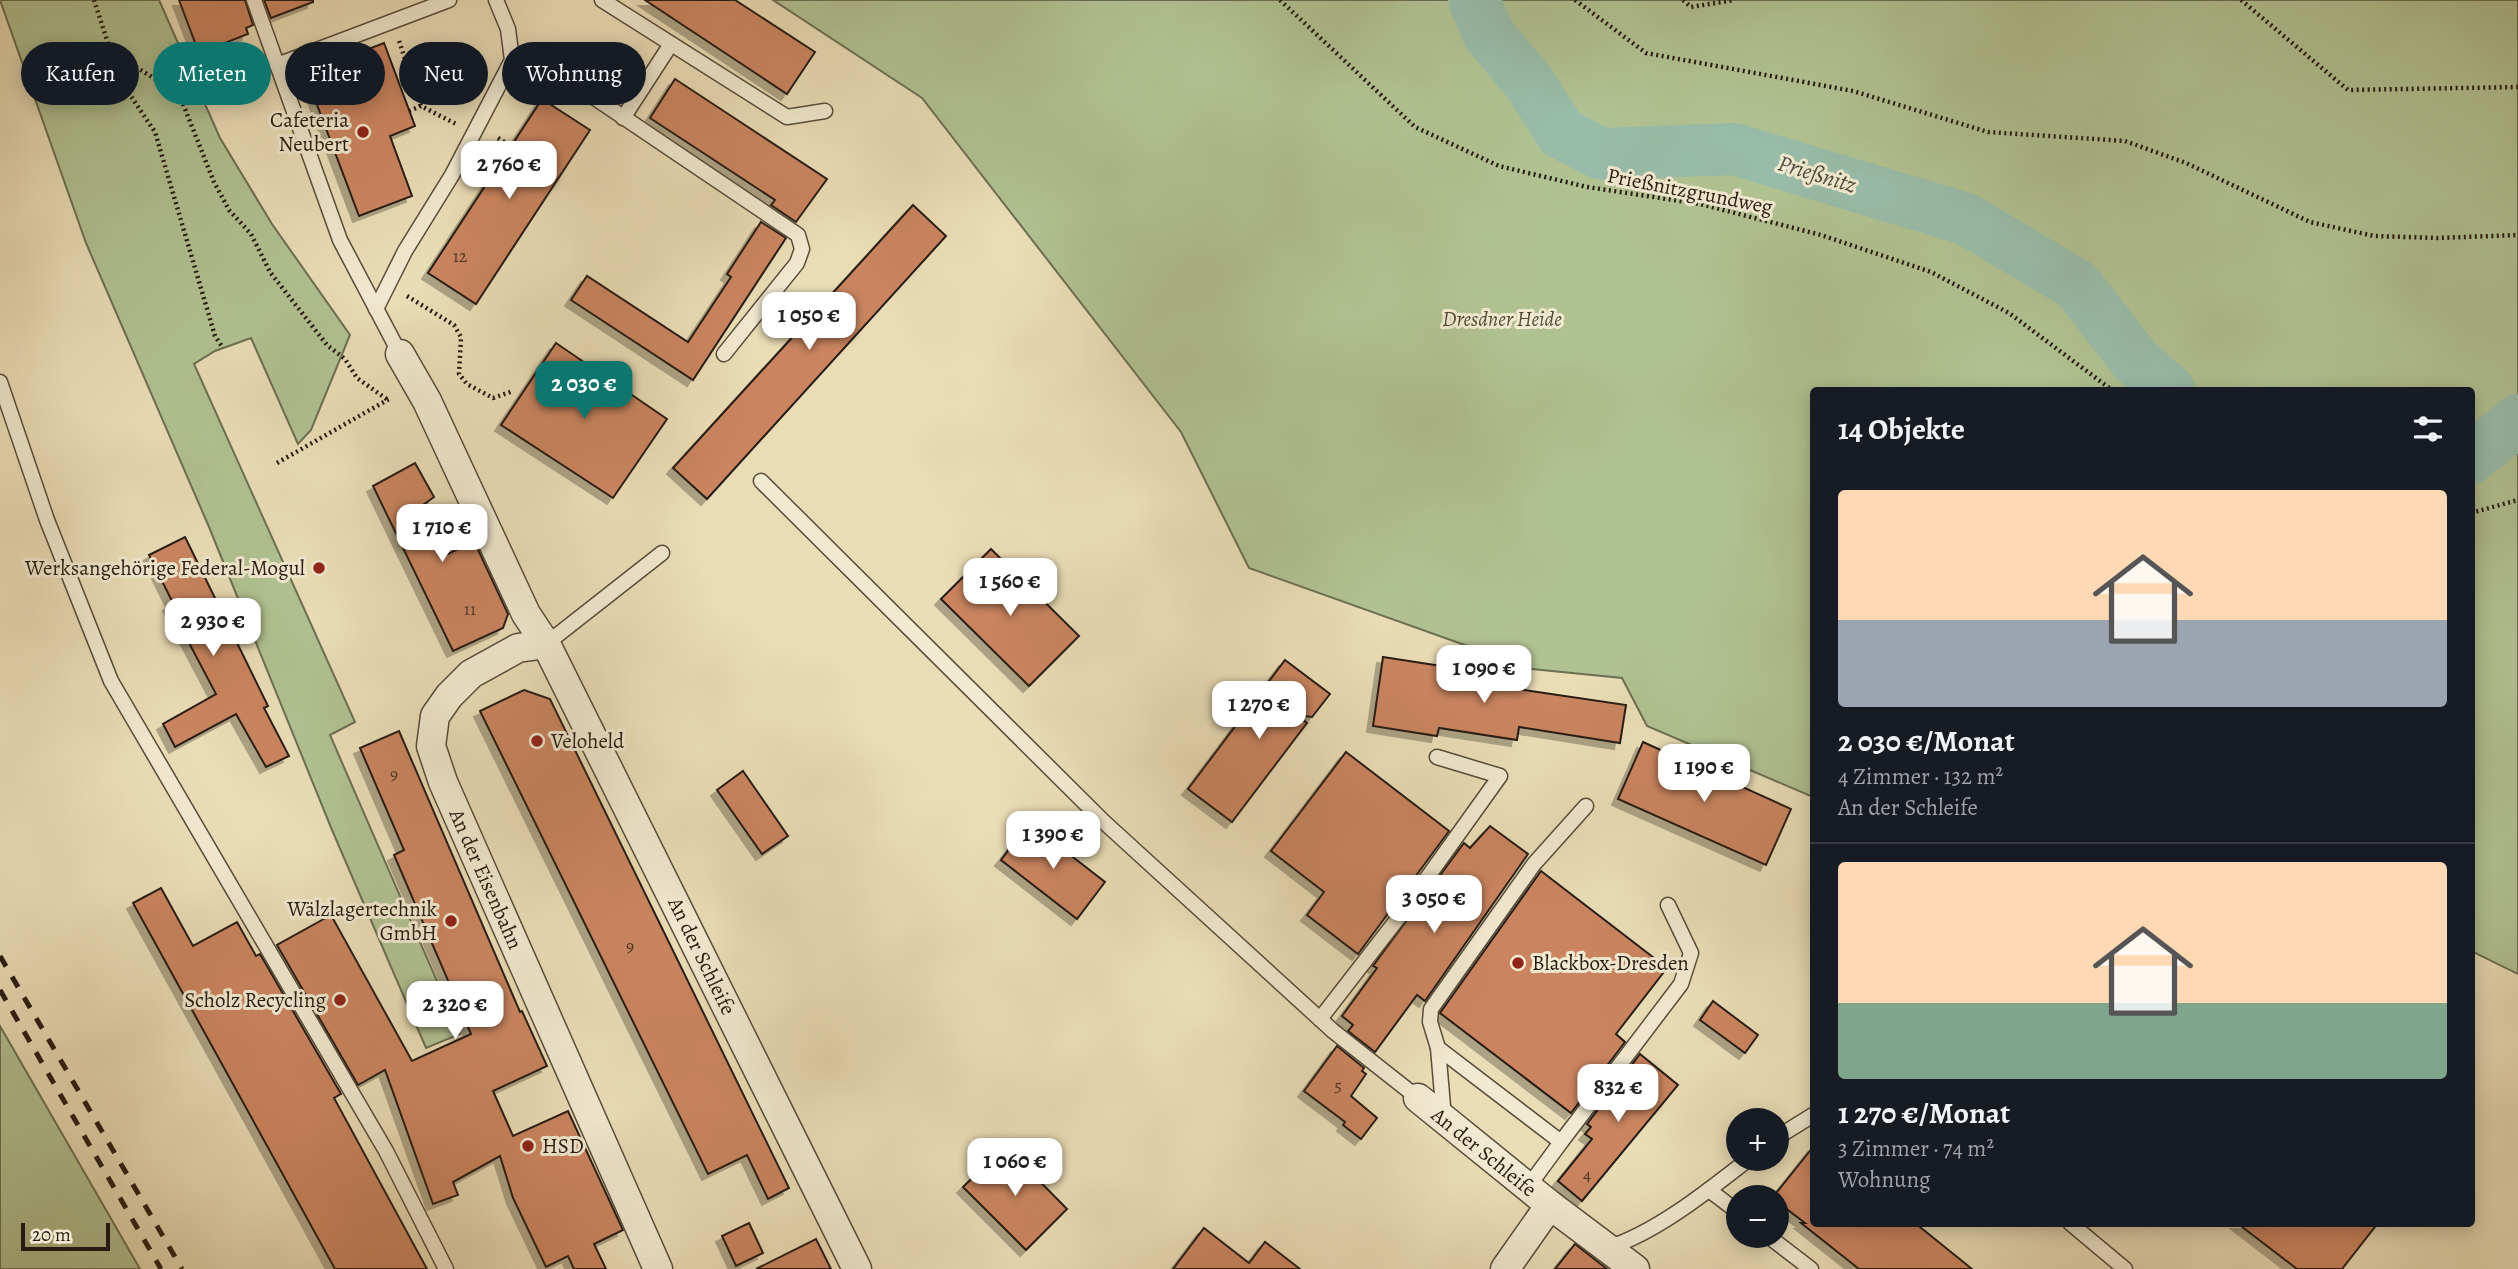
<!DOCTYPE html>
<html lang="de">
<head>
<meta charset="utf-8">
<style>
  :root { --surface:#171b24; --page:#20242c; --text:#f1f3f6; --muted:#9ea1a6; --line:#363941; --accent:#0f766e }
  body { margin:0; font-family:Alegreya,serif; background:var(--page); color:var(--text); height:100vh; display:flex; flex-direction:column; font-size:26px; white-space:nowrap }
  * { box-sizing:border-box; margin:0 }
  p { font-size:23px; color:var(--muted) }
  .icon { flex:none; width:38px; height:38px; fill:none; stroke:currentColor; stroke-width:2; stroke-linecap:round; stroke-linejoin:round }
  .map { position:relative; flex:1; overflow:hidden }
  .panel { position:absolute; left:1810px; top:387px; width:665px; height:840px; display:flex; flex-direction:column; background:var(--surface); border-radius:7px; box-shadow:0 4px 18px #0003 }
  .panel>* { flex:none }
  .hud { position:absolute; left:21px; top:42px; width:665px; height:63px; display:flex; gap:14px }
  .fabs { position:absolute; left:1726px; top:1108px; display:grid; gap:14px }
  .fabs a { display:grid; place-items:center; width:63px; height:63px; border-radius:50%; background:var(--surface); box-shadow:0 4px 18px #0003; font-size:35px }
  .scale { position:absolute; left:21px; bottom:18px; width:89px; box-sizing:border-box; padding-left:7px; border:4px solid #281c12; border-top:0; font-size:19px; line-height:24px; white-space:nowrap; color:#281c12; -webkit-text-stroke:5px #f1e9d0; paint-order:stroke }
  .price { position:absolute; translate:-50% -60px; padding:0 16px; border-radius:14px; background:#fff; color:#222; font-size:23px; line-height:46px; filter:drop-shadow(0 2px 4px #0008) }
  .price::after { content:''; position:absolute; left:50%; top:42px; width:21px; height:16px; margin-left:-10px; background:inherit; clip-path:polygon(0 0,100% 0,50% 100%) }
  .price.on { background:var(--accent); color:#fff }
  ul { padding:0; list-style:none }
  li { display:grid; align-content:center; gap:14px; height:371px; padding:0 28px }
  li+li { border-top:2px solid var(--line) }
  li span { display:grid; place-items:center; height:217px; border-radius:7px; color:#555 }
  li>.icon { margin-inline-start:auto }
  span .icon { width:126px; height:126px; fill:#fffc; stroke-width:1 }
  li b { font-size:30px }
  h2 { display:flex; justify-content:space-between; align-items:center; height:84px; padding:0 28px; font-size:30px }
  .tag { padding:0 24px; border-radius:32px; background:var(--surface); box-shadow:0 4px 18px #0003; font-size:24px; line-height:63px }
  .tag.on { background:var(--accent); color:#fff }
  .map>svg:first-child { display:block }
  .green { fill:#b1c292; stroke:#6c6f52; stroke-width:2 }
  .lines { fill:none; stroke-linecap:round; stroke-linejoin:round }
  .river { stroke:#98bca9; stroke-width:52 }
  .building { fill:#ca8560; stroke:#281c12; stroke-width:2; filter:url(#shadow) }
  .lane-casing { stroke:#584c3b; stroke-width:17 }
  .street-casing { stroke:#584c3b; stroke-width:31 }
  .path { stroke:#281c12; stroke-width:4.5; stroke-dasharray:2 3.5; stroke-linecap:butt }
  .lane { stroke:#f1e9d0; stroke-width:14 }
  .street { stroke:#f1e9d0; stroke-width:28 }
  .rail { stroke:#281c12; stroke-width:5; stroke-dasharray:12 12; stroke-linecap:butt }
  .poi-dot { fill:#8f2418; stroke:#f1e9d0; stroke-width:2.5 }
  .labels { text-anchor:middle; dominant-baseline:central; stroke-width:6; stroke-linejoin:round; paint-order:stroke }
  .number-label { font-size:18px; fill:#503626 }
  .poi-label { font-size:21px; fill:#281c12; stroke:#f1e9d0; text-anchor:end }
  .street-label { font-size:21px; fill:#281c12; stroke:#f1e9d0 }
  .park-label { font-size:21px; font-style:italic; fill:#514e38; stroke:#f1e9d0 }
  .water-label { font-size:23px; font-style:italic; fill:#4a4c3f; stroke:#f1e9d0 }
</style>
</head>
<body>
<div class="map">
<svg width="2518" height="1269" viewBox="0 0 2518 1269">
  <defs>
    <filter id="shadow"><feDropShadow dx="-6" dy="6" stdDeviation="0" flood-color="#0004"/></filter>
  </defs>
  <rect width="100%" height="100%" fill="#eaddb6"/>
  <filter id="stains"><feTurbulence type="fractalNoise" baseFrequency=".00286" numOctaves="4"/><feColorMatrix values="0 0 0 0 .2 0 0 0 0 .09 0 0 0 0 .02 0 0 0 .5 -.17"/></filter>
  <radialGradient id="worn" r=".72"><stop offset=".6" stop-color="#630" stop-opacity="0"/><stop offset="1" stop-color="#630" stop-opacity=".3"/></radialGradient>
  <g class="green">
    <polygon points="0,0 159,0 220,138 272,224 350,335 311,430 298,444 251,338 215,351 194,364 355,722 330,735 460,1034 426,1048 332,830 209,527 86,243"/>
    <polygon points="773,0 2518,0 2518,974 2471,951 2471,390 1813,390 1813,797 1647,726 1622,678 1532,669 1249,568 1181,432 922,98"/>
    <polygon points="0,1026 140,1269 0,1269"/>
  </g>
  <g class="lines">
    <g class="river">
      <polyline points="1474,0 1488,33 1530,84 1561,133 1602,154 1734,149 1966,219 2077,285 2135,360 2169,390"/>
      <polyline points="2471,458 2518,420"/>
    </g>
  </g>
  <g class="building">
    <polygon points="179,0 245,0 253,25 246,28 248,34 199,53"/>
    <polygon points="264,0 313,0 313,2 271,18"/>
    <polygon points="645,0 735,0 815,52 787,94"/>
    <polygon points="384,43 415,126 390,136 412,196 359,216 305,73"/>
    <polygon points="675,79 827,179 796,222 771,205 775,200 650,118"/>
    <polygon points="542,99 590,130 476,304 428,273"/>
    <polygon points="913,205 946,236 707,499 673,468"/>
    <polygon points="761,222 786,238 693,380 571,300 587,276 688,342 731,277 727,274"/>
    <polygon points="556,343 667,419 613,498 501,425"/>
    <polygon points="415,463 434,497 420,507 444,556 474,541 508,614 503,628 453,651 373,486"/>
    <polygon points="185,537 268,706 264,708 289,756 266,767 236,714 175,747 163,724 216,694 169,605 173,603 149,555"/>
    <polygon points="991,549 1079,636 1029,686 941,599"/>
    <polygon points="1383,657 1526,679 1524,690 1626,705 1620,743 1519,727 1517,740 1439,728 1437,736 1373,726"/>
    <polygon points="1285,660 1330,694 1312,717 1296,715 1307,723 1232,822 1188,789"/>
    <polygon points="524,690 550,699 789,1188 768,1199 747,1155 708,1174 480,711"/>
    <polygon points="399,731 520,1012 522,1011 547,1066 493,1091 513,1136 568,1111 623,1230 594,1244 606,1269 574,1269 568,1256 546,1267 513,1198 500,1156 453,1182 458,1195 433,1204 385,1070 358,1085 277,945 331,915 412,1061 471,1034 394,855 404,850 360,748"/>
    <polygon points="1643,742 1791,809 1766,865 1618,799"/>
    <polygon points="1346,752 1449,831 1358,954 1307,915 1324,892 1271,851"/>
    <polygon points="743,771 788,836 762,854 717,790"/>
    <polygon points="1029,823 1105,882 1077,919 1001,860"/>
    <polygon points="1490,826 1528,854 1425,1001 1417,995 1375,1052 1348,1031 1353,1025 1342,1016 1377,968 1373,966 1464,843 1470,848"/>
    <polygon points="1541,871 1667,968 1616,1034 1625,1042 1571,1113 1440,1013"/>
    <polygon points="161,888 193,946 237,922 256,956 260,954 341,1094 334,1098 427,1269 335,1269 133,903"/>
    <polygon points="1713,1001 1758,1035 1745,1053 1700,1020"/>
    <polygon points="1337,1046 1364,1068 1362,1071 1366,1074 1351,1096 1377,1118 1361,1139 1343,1125 1345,1122 1304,1091"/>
    <polygon points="1640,1054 1678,1085 1582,1201 1558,1181 1592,1139 1585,1134 1591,1127 1587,1124"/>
    <polygon points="1005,1146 1067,1209 1026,1250 963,1187"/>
    <polygon points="1813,1147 1813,1223 1915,1223 1972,1269 1859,1269 1801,1223 1805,1223 1776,1201 1776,1197 1773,1197"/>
    <polygon points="749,1223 763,1253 736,1266 722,1236"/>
    <polygon points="2237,1223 2378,1223 2342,1269 2297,1269"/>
    <polygon points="1204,1228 1249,1263 1265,1242 1300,1269 1173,1269"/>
    <polygon points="816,1239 831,1269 756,1269"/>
    <polygon points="1575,1244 1607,1269 1555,1269"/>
  </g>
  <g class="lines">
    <defs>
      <g id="lane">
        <polyline points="254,0 340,240 400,354"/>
        <polyline points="602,0 787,117 825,111"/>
        <polyline points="512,60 546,65 798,235 802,249 797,263 724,354"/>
        <polyline points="277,65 449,0"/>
        <polyline points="623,118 671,44"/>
        <polyline points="376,309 405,251 452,175 512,60 508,29 496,0"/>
        <polyline points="0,382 47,520 111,681 386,1151 446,1269"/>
        <polyline points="761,481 1104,822 1333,1031 1418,1098"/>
        <polyline points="546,644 662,553"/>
        <polyline points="1320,1019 1399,917 1500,776 1437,757"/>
        <polyline points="1438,1048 1561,1142 1528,1187"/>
        <polyline points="1444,1118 1438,1048 1430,1022 1431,1009 1534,864 1586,806"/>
        <polyline points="1776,1138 1813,1115"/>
        <polyline points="1561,1142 1681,984 1691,953 1668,905"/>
        <polyline points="1709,1190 1738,1212"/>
        <polyline points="2070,1223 2125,1269"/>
        <polyline points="1768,1236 1811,1269"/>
        <path d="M1607,1248C1656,1233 1709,1190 1750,1158"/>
      </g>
      <g id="street">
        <polyline points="400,354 427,401 526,614 546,644 857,1269"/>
        <polyline points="546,644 518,648 471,674 449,696 435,716 431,746 443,782 658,1269"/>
        <polyline points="1418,1098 1550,1205 1635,1269"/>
        <polyline points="1505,1269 1550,1205"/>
      </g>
    </defs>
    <use href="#lane" class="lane-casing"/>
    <use href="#street" class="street-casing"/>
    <g class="path">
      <polyline points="94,0 120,80 155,132 215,336 223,348"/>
      <polyline points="1280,0 1415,127 1499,166 1587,187 1700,204 1821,235 1931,272 2009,313 2112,390"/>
      <polyline points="1575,0 1646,53 1853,91 1988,132 2125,141 2186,163 2310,222 2374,236 2438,238 2518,235"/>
      <polyline points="1683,0 1691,7 1734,0"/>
      <polyline points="2241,0 2348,90 2518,87"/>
      <polyline points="399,41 421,106"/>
      <polyline points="106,43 117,55 163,84 183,104 214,182 229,210 251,234 270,272 327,345 345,359 357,378 388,400"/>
      <polyline points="409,111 421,106 456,124"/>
      <polyline points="498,138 509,145"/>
      <polyline points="407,296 454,325 461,337 459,374 467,384 493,398 513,391"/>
      <polyline points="277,463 389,399"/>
      <polyline points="2471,513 2518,500"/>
    </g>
    <use href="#lane" class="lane"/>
    <use href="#street" class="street"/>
    <g class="rail">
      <polyline points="0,956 182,1269"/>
      <polyline points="0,990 161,1269"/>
    </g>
  </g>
  <g class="poi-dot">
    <circle cx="363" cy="132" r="7"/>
    <circle cx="319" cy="568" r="7"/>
    <circle cx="537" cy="741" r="7"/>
    <circle cx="451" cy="921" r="7"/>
    <circle cx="1518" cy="963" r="7"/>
    <circle cx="340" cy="1000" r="7"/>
    <circle cx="528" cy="1146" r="7"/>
  </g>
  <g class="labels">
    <g class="number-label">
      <text x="460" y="256">12</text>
      <text x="470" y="609">11</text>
      <text x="394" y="774">9</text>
      <text x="630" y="946">9</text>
      <text x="1338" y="1085">5</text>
      <text x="1587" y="1174">4</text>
    </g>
    <g class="poi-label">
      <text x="349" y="120">Cafeteria<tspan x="349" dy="24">Neubert</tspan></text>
      <text x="305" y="568">Werksangehörige Federal-Mogul</text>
      <text x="551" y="741" text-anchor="start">Veloheld</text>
      <text x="437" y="909">Wälzlagertechnik<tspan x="437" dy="24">GmbH</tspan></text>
      <text x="1532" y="963" text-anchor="start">Blackbox-Dresden</text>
      <text x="326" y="1000">Scholz Recycling</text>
      <text x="542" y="1146" text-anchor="start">HSD</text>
    </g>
    <g class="street-label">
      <text transform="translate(1690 191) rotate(11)">Prießnitzgrundweg</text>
      <text transform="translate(486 879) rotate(66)">An der Eisenbahn</text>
      <text transform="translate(702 956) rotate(64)">An der Schleife</text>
      <text transform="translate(1484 1152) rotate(39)">An der Schleife</text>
    </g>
    <g class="park-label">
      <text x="1502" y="319">Dresdner Heide</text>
    </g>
    <g class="water-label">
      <text transform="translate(1817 174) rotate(17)">Prießnitz</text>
    </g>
  </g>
  <rect width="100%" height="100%" filter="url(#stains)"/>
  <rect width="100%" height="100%" fill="url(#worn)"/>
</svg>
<div class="fabs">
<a>+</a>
<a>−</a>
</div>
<div class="scale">20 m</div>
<b class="price" style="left:509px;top:201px">2 760 €</b>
<b class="price" style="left:809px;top:352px">1 050 €</b>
<b class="price on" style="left:584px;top:421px">2 030 €</b>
<b class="price" style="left:442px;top:564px">1 710 €</b>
<b class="price" style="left:1010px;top:618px">1 560 €</b>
<b class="price" style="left:213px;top:658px">2 930 €</b>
<b class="price" style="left:1484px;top:705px">1 090 €</b>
<b class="price" style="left:1259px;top:741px">1 270 €</b>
<b class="price" style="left:1704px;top:804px">1 190 €</b>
<b class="price" style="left:1053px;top:871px">1 390 €</b>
<b class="price" style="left:1434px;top:935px">3 050 €</b>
<b class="price" style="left:455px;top:1041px">2 320 €</b>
<b class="price" style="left:1618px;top:1124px">832 €</b>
<b class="price" style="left:1015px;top:1198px">1 060 €</b>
<div class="hud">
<a class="tag">Kaufen</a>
<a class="tag on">Mieten</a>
<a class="tag">Filter</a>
<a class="tag">Neu</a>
<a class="tag">Wohnung</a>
</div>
<section class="panel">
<h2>14 Objekte<svg class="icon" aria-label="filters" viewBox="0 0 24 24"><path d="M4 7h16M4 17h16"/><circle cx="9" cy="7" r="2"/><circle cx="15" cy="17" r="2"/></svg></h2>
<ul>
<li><span style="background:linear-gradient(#ffd9b3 60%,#9aa5b1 0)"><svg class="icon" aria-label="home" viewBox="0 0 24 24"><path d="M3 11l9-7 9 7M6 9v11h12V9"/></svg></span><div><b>2 030 €/Monat</b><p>4 Zimmer · 132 m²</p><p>An der Schleife</p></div></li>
<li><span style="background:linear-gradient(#ffd9b3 65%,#7fa58c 0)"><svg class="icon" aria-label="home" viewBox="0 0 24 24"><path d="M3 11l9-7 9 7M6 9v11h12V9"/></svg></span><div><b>1 270 €/Monat</b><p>3 Zimmer · 74 m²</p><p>Wohnung</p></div></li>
</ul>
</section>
</div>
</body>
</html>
